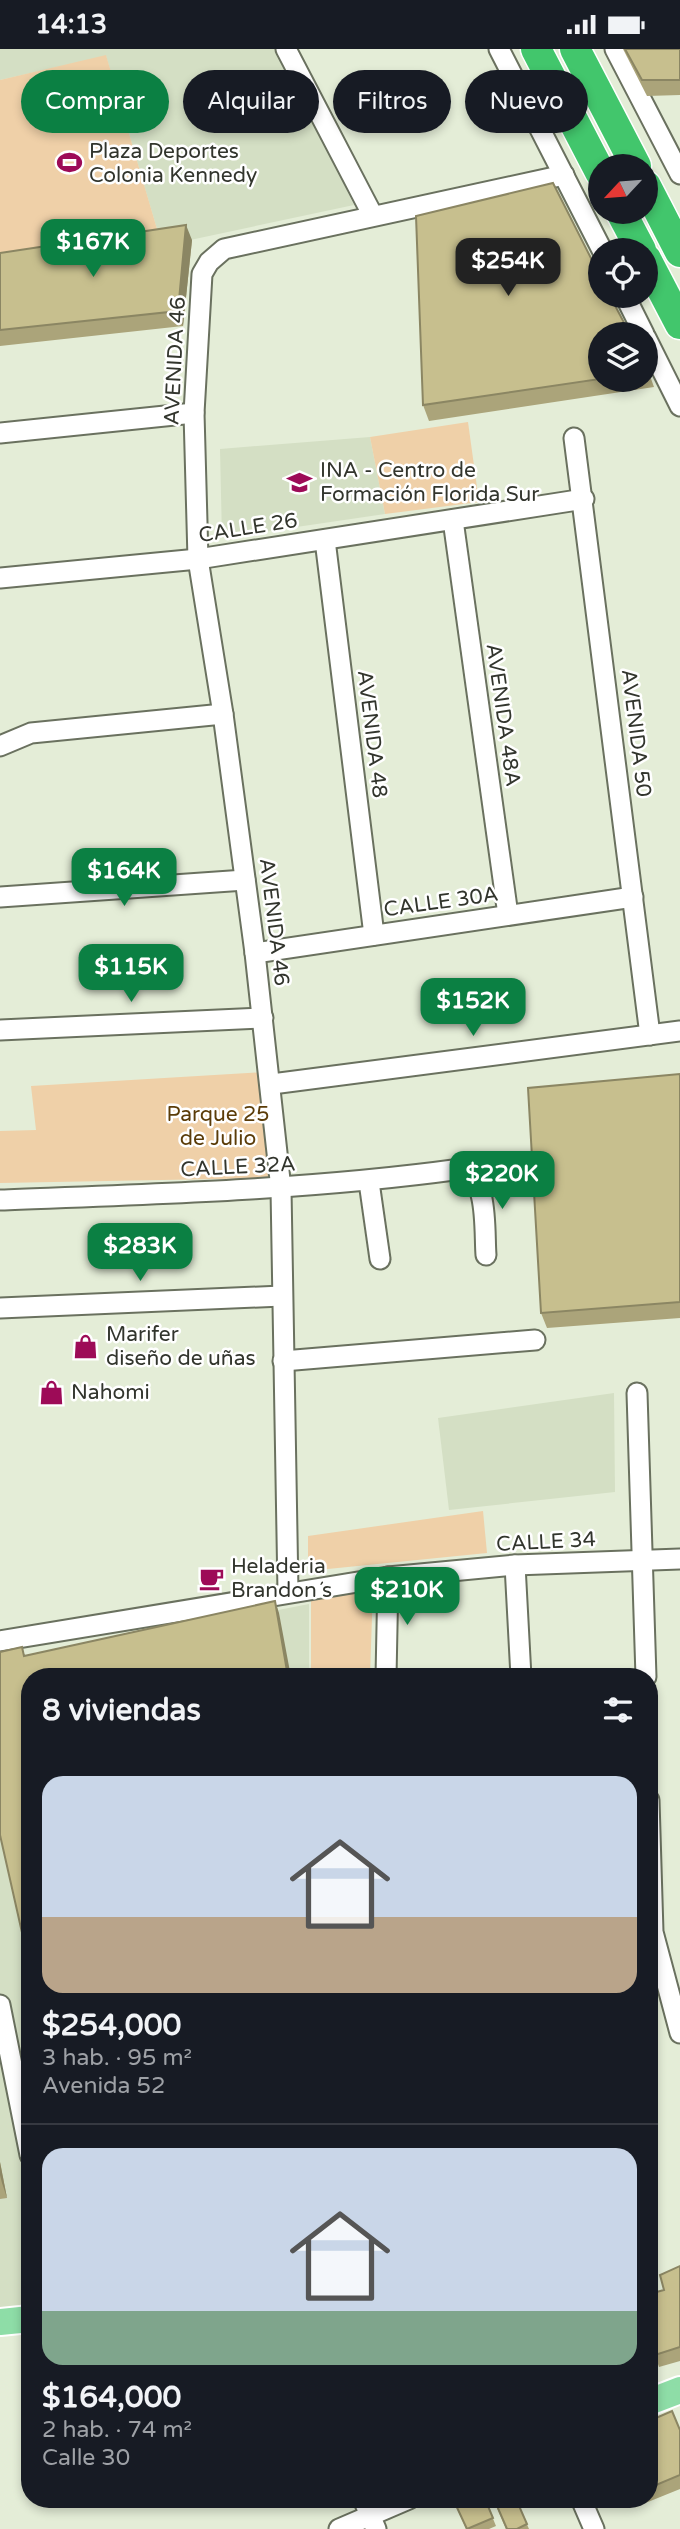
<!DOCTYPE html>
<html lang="es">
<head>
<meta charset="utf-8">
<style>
  :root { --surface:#171b24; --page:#20242c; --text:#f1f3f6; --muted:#9ea1a6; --line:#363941; --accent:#0b8043 }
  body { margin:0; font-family:"Varela Round",sans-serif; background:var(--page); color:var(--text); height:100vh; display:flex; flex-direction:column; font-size:26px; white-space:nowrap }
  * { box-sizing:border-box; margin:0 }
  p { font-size:23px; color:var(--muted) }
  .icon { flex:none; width:38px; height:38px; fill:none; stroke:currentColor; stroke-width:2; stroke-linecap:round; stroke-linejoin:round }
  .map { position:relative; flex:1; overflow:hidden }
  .side { position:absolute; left:21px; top:1619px; width:637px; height:840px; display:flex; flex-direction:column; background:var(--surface); border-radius:28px; box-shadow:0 4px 10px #0003 }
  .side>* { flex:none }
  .top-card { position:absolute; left:21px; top:21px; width:639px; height:63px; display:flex; gap:14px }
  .needle { width:46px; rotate:244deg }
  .buttons { position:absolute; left:588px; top:105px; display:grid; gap:14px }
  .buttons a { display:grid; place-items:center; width:70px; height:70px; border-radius:50%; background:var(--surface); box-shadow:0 4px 10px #0003; font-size:35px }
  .price { position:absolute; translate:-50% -60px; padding:0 16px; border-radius:14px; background:var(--accent); color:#fff; font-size:23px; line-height:46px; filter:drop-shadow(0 2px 4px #0008) }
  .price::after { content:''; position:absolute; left:50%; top:42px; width:21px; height:16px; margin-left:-10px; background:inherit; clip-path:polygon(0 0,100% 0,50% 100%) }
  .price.selected { background:#222; color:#fff }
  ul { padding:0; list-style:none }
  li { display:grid; align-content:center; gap:14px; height:371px; padding:0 21px }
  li+li { border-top:2px solid var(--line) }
  li span { display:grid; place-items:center; height:217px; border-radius:21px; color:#555 }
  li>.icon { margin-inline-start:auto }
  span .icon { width:126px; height:126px; fill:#fffc; stroke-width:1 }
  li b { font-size:30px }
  h2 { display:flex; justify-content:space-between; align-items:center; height:84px; padding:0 21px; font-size:30px }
  .pill { padding:0 24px; border-radius:32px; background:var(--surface); box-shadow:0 4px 10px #0003; font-size:24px; line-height:63px }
  .pill.selected { background:var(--accent); color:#fff }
  .status { display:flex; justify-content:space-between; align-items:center; height:49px; padding:0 35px; background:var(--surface); direction:ltr }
  .status svg { height:19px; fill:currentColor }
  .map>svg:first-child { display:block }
  .built { fill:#d4dfc4 }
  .green { fill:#efd0a8 }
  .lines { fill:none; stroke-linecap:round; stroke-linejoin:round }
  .minor-casing { stroke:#6a715f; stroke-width:23 }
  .major-casing { stroke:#fff; stroke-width:30 }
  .highway-casing { stroke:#fff; stroke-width:33 }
  .minor { stroke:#fff; stroke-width:19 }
  .major { stroke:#8edda7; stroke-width:26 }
  .highway { stroke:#42c66c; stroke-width:30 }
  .wall { fill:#aba47a }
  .shaded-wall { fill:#8b8663 }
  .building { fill:#c7bf8e; stroke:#8b8663; stroke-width:2 }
  .labels { text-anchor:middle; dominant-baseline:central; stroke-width:5; stroke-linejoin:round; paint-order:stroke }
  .poi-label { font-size:21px; fill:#32352d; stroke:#fff; text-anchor:start }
  .street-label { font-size:21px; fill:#32352d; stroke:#fff }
  .park-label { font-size:21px; fill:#5b3c08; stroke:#fff }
</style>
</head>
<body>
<div class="status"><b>14:13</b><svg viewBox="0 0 49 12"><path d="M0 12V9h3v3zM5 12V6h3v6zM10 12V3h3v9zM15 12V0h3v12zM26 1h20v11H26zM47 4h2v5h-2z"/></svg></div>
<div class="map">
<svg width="680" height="2480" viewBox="0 0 680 2480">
  <rect width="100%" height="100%" fill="#e4edd7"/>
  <g class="built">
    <polygon points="0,0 277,0 354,156 162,197 106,7 0,31"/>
    <polygon points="370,388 385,465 222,489 220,400"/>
    <polygon points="614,1344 615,1443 449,1461 438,1369"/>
    <polygon points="309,1555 309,1627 30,1628 30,2260 0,2262 0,1615"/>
  </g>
  <g class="green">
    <polygon points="106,6 162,197 0,212 0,31"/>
    <polygon points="468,373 479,453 385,465 370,388"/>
    <polygon points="266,1023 274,1129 0,1134 0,1082 36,1081 31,1037"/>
    <polygon points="483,1462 487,1504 308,1522 308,1487"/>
    <polygon points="373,1538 370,1627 311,1627 311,1544"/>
  </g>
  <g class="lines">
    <defs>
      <g id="minor">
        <polyline points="286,0 372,165"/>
        <polyline points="499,0 602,201"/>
        <polyline points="615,0 680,125"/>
        <polyline points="625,247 644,285"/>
        <polyline points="646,289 680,357"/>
        <polyline points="0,384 194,364"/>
        <polyline points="574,389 650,986"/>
        <polyline points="453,471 508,866"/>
        <polyline points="325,491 374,886"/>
        <polyline points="0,529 198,510 584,450"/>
        <polyline points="0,697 31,684 223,665"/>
        <polyline points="0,848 245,831"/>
        <polyline points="255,904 633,848"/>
        <polyline points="0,981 263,969"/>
        <polyline points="272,1035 680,982"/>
        <polyline points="369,1133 380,1210"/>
        <path d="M0,1151C154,1145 308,1141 461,1120C489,1128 484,1182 486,1206"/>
        <polyline points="0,1259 282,1247"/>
        <polyline points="283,1312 535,1291"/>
        <polyline points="637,1344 646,1628"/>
        <polyline points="515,1516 521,1628"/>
        <polyline points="288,1543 281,1140 255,904 223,665 198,510 194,364 202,225 209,213 224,200 564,126"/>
        <polyline points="0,1592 388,1528 515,1516 680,1510"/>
        <polyline points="386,1628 388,1528"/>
        <polyline points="649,1751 653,1883 680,1984"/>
        <polyline points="0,1956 30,2106"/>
        <polyline points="363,2450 376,2480"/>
        <polyline points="581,2450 594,2480"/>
        <polyline points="339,2480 409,2450"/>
      </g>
      <g id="major">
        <polyline points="0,2273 30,2270"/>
        <polyline points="649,2353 680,2341"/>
      </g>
      <g id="highway">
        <polyline points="536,0 600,123"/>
        <polyline points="575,0 636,117"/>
        <polyline points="646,137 680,203"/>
        <polyline points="621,163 641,201"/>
        <polyline points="646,210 680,275"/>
      </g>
    </defs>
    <use href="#minor" class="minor-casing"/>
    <use href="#major" class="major-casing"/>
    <use href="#highway" class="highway-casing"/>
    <use href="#minor" class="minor"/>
    <use href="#major" class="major"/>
    <use href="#highway" class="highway"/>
  </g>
  <g class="wall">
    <polygon points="623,0 680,0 680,46 647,47"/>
    <polygon points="192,191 183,277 0,297 0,204"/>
    <polygon points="600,285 600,331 646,331 646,316 654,338 429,372 423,356"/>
    <polygon points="680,1025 680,1269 547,1279 541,1264"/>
    <polygon points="0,2113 7,2149 0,2150"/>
    <polygon points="680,2217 680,2312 659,2318 655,2306 664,2241"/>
    <polygon points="649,2372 680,2381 680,2440 643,2455 640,2450 649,2450"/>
    <polygon points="453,2450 485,2450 496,2477 489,2480 466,2480"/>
    <polygon points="493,2450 516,2450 529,2480 506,2480"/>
  </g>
  <g class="shaded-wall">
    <polygon points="186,176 192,191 183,277 178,262"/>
    <polygon points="275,1552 279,1564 291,1628 288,1628"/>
    <polygon points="0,2113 7,2149 2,2134 0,2126"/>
  </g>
  <g class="building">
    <polygon points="625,0 680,0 680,31 642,31"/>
    <polygon points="553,134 600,227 600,247 610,247 630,285 600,285 600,330 423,356 416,167"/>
    <polygon points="186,176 178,262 0,281 0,204"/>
    <polygon points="680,1025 680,1253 541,1264 528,1039"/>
    <polygon points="275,1552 288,1628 30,1628 30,1919 0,1786 0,1603 22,1598 24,1607"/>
    <polygon points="680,2217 680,2298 655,2306 649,2288 649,2245 664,2241 660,2226"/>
    <polygon points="672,2362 680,2381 680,2426 649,2439 649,2372"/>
    <polygon points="453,2450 485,2450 493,2469 467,2480"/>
    <polygon points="494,2450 516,2450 527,2475 517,2480 507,2480"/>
  </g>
  <defs>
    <symbol id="stadium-bare" viewBox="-9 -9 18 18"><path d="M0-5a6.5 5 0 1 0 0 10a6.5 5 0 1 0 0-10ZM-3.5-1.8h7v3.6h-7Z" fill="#9d0b57" stroke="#fff" stroke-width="2.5" paint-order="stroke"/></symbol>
    <symbol id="university-bare" viewBox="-9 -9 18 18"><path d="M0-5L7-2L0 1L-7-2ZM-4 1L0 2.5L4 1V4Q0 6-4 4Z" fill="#9d0b57" stroke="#fff" stroke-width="2.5" paint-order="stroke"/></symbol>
    <symbol id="shop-bare" viewBox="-9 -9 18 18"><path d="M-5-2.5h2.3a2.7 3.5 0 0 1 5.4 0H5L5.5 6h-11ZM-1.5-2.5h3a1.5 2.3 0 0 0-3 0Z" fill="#9d0b57" stroke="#fff" stroke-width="2.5" paint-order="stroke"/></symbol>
    <symbol id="cafe-bare" viewBox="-9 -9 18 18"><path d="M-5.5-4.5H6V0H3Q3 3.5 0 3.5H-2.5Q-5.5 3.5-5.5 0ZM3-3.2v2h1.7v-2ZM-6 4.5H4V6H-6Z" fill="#9d0b57" stroke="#fff" stroke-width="2.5" paint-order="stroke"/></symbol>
  </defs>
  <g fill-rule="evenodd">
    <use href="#stadium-bare" x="52" y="96" width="35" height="35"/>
    <use href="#university-bare" x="282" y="416" width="35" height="35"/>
    <use href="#shop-bare" x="68" y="1280" width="35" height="35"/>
    <use href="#shop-bare" x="34" y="1326" width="35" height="35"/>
    <use href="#cafe-bare" x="194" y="1512" width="35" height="35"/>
  </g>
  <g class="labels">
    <g class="poi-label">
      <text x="89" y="102">Plaza Deportes<tspan x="89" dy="24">Colonia Kennedy</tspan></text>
      <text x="320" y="421">INA - Centro de<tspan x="320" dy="24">Formación Florida Sur</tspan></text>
      <text x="106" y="1285">Marifer<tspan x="106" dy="24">diseño de uñas</tspan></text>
      <text x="71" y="1343">Nahomi</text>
      <text x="231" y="1517">Heladeria<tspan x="231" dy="24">Brandon´s</tspan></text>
    </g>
    <g class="street-label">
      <text transform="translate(175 312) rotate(-87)">AVENIDA 46</text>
      <text transform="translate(248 479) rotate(-9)">CALLE 26</text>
      <text transform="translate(503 666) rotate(82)">AVENIDA 48A</text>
      <text transform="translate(636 684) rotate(83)">AVENIDA 50</text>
      <text transform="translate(372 685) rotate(83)">AVENIDA 48</text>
      <text transform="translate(441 853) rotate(-8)">CALLE 30A</text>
      <text transform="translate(274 873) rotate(83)">AVENIDA 46</text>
      <text transform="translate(238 1118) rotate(-3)">CALLE 32A</text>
      <text transform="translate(546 1493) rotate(-3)">CALLE 34</text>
    </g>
    <g class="park-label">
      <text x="218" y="1065">Parque 25<tspan x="218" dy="24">de Julio</tspan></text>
    </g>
  </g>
</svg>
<div class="buttons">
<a><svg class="needle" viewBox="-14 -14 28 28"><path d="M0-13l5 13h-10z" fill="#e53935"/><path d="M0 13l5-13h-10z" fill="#9ea1a6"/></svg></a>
<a><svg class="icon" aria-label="locate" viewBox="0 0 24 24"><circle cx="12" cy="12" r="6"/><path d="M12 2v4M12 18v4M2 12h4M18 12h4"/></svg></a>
<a><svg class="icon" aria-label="layers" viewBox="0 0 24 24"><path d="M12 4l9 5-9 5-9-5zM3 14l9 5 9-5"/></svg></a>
</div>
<b class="price" style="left:93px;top:230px">$167K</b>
<b class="price selected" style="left:508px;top:249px">$254K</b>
<b class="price" style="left:124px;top:859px">$164K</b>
<b class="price" style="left:131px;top:955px">$115K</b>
<b class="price" style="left:473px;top:989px">$152K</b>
<b class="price" style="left:502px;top:1162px">$220K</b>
<b class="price" style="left:140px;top:1234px">$283K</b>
<b class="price" style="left:407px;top:1578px">$210K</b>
<div class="top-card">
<a class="pill selected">Comprar</a>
<a class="pill">Alquilar</a>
<a class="pill">Filtros</a>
<a class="pill">Nuevo</a>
</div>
<section class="side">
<h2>8 viviendas<svg class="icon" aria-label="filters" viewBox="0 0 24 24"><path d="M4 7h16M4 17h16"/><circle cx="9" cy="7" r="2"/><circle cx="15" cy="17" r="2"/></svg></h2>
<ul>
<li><span style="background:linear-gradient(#c9d6e8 65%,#b9a48a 0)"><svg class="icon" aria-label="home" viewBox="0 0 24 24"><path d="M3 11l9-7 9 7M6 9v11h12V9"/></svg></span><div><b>$254,000</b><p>3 hab. · 95 m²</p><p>Avenida 52</p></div></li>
<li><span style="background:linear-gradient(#c9d6e8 75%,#7fa58c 0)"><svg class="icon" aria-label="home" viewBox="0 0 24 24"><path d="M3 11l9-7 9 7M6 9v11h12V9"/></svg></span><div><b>$164,000</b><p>2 hab. · 74 m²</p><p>Calle 30</p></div></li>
</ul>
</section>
</div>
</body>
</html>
